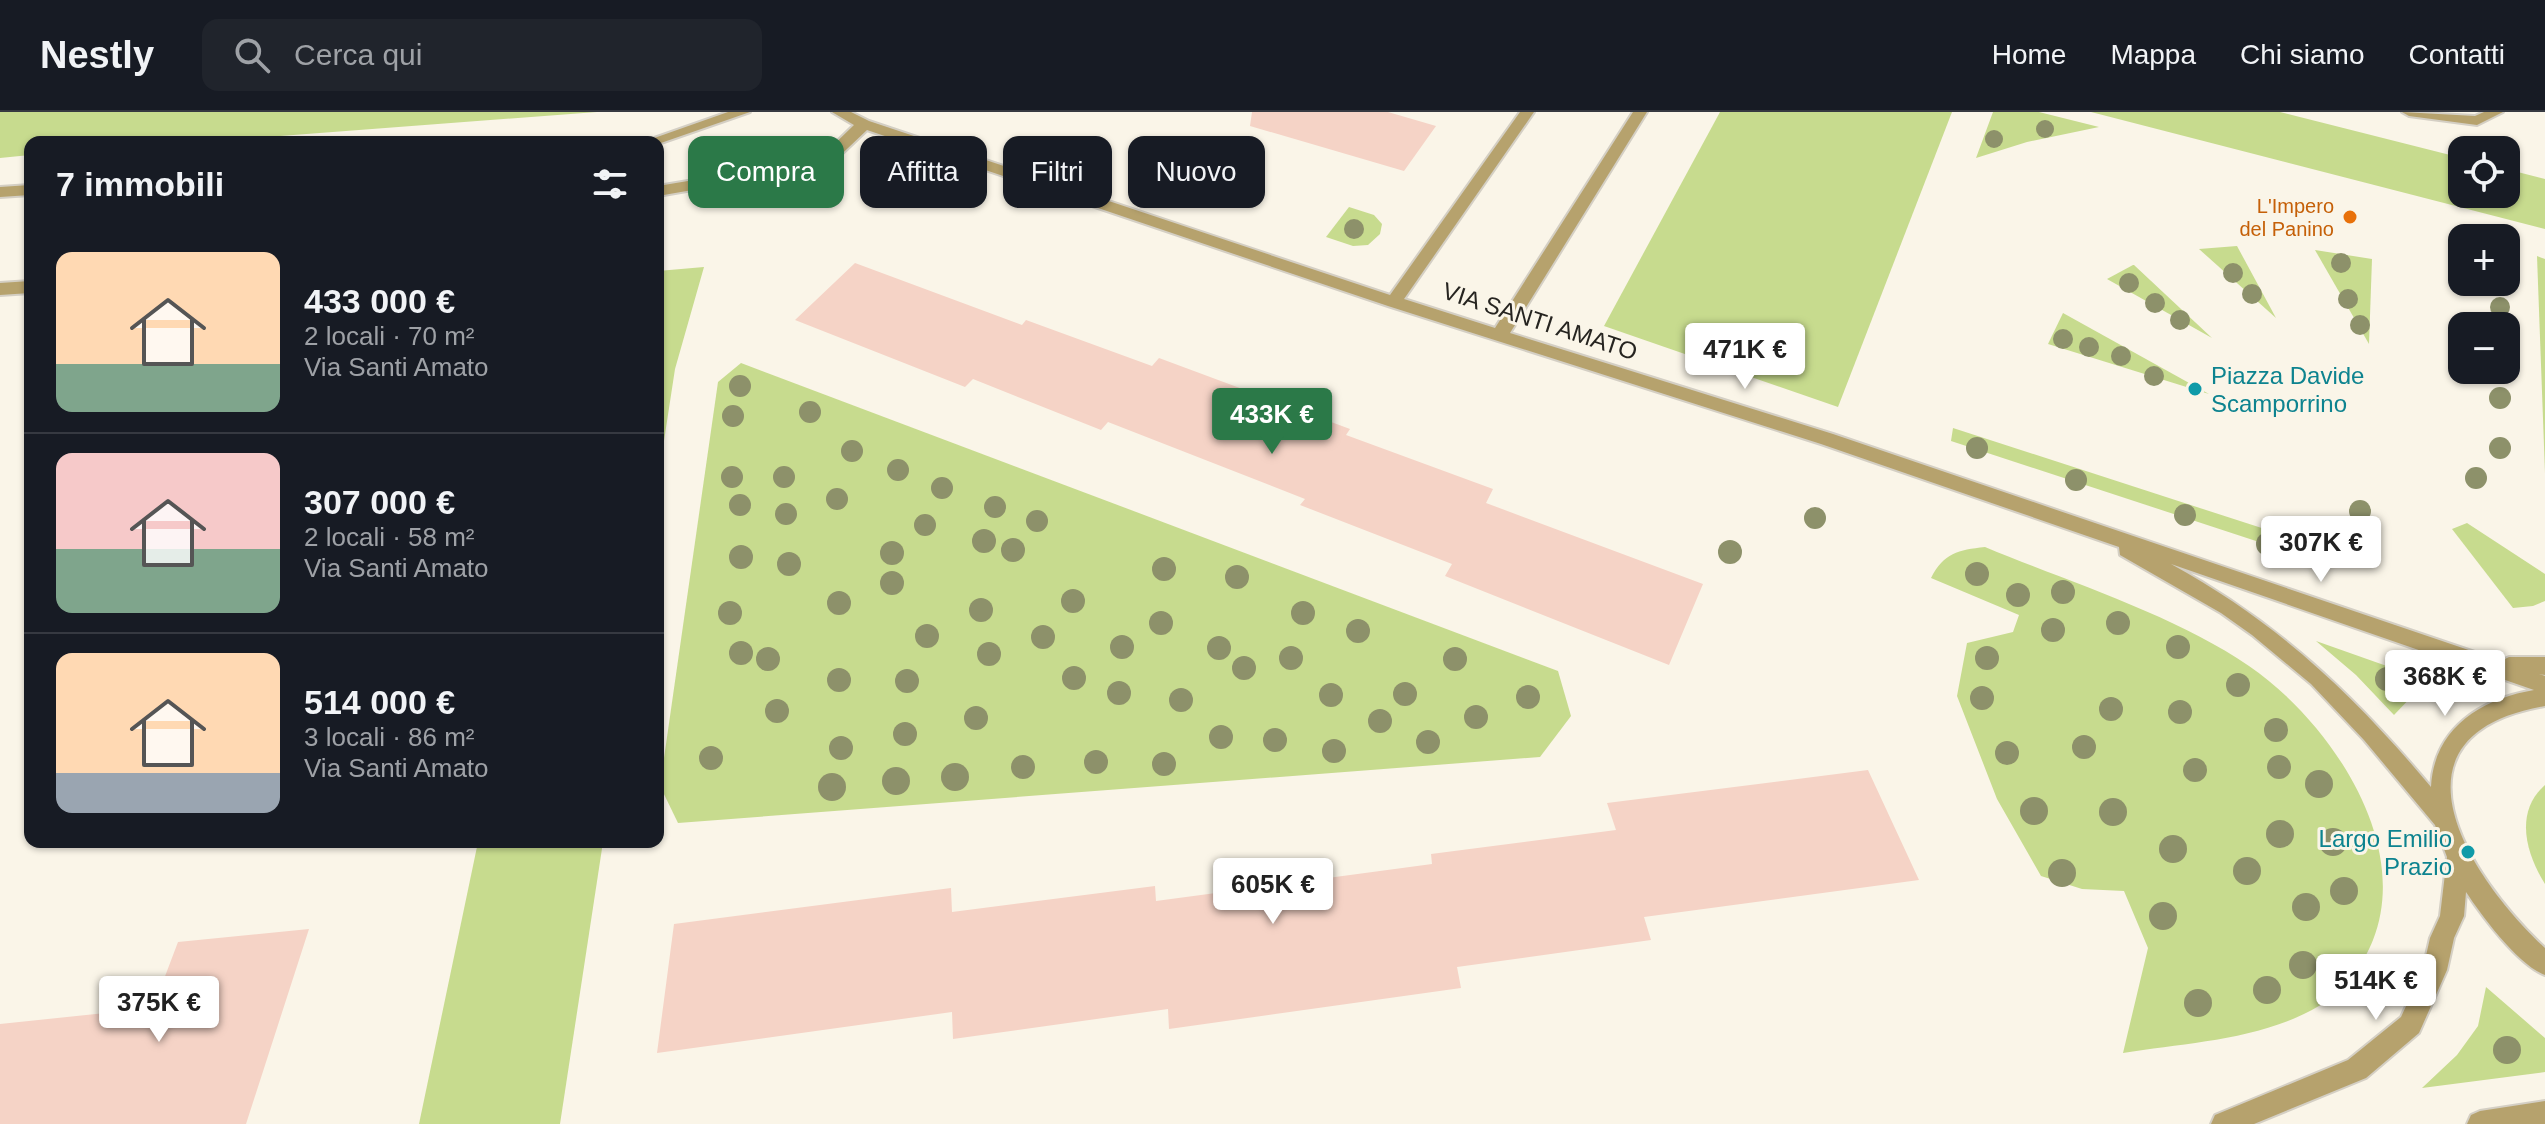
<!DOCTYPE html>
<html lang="it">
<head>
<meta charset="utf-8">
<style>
  :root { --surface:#171b24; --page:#20242c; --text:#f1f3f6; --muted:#9ea1a6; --line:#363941; --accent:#2b7948 }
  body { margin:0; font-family:Arial,sans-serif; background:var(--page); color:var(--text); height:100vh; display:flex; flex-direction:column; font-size:30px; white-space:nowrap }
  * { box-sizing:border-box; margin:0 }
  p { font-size:26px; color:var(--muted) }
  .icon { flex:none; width:44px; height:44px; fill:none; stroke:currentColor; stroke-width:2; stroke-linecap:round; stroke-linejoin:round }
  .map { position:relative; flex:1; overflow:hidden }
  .side { position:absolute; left:24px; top:24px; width:640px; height:712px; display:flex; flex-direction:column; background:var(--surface); border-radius:16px; box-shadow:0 2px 6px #0004 }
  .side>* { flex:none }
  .banner { position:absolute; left:688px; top:24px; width:760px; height:72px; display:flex; gap:16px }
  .fabs { position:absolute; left:2448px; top:24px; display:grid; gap:16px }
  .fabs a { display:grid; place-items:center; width:72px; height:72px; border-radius:16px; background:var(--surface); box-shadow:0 2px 6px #0004; font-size:40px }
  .price { position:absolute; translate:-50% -68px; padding:0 18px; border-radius:8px; background:#fff; color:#222; font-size:26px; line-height:52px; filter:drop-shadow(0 2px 4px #0008) }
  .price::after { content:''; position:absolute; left:50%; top:48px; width:24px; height:18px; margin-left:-12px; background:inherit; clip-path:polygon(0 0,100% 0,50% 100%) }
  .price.current { background:var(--accent); color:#fff }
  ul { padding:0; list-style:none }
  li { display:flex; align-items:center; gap:24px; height:200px; padding:0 32px }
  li+li { border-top:2px solid var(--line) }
  li span { display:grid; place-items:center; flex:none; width:224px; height:160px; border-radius:16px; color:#555 }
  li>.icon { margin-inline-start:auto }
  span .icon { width:96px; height:96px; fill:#fffc; stroke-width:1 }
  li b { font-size:34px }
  h2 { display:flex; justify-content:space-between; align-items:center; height:96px; padding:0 32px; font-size:34px }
  .pill { padding:0 28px; border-radius:16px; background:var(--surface); box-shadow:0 2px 6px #0004; font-size:28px; line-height:72px }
  .pill.current { background:var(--accent); color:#fff }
  header { display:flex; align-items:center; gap:48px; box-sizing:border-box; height:112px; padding:0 40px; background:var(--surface); border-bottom:2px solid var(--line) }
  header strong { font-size:38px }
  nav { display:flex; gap:44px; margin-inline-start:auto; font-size:28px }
  .search { width:560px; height:72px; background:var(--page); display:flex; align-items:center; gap:20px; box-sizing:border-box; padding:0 28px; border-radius:16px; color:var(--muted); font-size:30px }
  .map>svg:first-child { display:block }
  .green { fill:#c7db8e }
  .building { fill:#f5d3c6 }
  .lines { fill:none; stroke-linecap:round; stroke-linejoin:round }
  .minor-casing { stroke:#d4cfc4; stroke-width:4 }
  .minor { fill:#b6a26d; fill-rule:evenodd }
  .tree { fill:#8d916a }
  .food-dot { fill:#e8710a; stroke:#faf5e8; stroke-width:3 }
  .culture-dot { fill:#0f9aa8; stroke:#faf5e8; stroke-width:3 }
  .labels { text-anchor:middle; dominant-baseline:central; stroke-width:6; stroke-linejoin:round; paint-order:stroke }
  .far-food-label { font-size:20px; fill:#c56008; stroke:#faf5e8; text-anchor:end }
  .street-label { font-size:24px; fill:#262420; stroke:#faf5e8 }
  .culture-label { font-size:24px; fill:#0d838f; stroke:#faf5e8; text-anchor:start }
</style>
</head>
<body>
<header>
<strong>Nestly</strong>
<div class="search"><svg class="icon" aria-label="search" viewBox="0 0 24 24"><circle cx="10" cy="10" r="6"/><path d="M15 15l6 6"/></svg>Cerca qui</div>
<nav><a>Home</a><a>Mappa</a><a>Chi siamo</a><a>Contatti</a></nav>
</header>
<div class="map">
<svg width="2545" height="1012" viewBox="0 0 2545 1012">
  <rect width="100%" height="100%" fill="#faf5e8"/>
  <g class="green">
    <polygon points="0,0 597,0 203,30 30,30 30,43 0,46"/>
    <polygon points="1720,0 1952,0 1838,295 1604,214"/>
    <polygon points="1993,0 2039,0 2099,15 2027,30 1976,46"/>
    <polygon points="2091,0 2280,0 2462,46 2462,82 2506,82 2506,57 2545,67 2545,117"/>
    <polygon points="1349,95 1374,103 1382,112 1380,122 1368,133 1353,134 1326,125"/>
    <polygon points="2237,134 2276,206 2199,137"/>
    <polygon points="2315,138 2372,147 2369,232"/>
    <polygon points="2537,144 2545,147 2545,361"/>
    <polygon points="2133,153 2134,153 2212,226 2107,167"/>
    <polygon points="704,155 675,257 658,368 658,159"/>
    <polygon points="2063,201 2209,282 2048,232"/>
    <polygon points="741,251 1558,559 1571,604 1540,645 678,711 660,674 718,270"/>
    <polygon points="1953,316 2314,433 2314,448 1951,329"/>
    <polygon points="2467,411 2545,462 2545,489 2533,494 2513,496 2452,417"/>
    <path d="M1985,435C2069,470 2175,503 2249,554C2328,608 2412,729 2373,828C2364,850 2348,876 2327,889C2268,928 2190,930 2123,941L2148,836L2124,779L2082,777L2041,764L1997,687L1957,584L1967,531L2013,520L2019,503L1931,466C1944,441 1958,438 1985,435Z"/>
    <polygon points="2316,529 2432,570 2415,581 2394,603 2356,563"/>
    <path d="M2545,673V772C2526,742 2514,700 2545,673Z"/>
    <polygon points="478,730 603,730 560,1012 419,1012"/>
    <polygon points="2486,875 2545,926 2545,960 2422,976 2457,943 2478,914"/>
  </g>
  <g class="building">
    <polygon points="1252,0 1388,0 1436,14 1404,59 1250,14"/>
    <polygon points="855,151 1022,213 1026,208 1152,254 1159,246 1350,317 1346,323 1493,377 1486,391 1703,472 1669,553 1445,464 1452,452 1300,393 1305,387 1108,310 1101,318 973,267 965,275 795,208"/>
    <polygon points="1868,658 1919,768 1644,805 1651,828 1457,855 1461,876 1169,917 1168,897 953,927 952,900 657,941 674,812 951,776 952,800 1155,774 1156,789 1432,752 1431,742 1616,718 1607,691"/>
    <polygon points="309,817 246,1012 0,1012 0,912 153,896 178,830"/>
  </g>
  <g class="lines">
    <defs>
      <g id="minor">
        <polygon points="728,0 750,0 658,32 643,30"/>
        <path d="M832,0H851L869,9L1390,183L1520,0H1534L1404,187L1495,216L1633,0H1647L1510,221L1833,322L2501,549L2509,545H2545V563L2539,562L2545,564V594C2378,623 2468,764 2545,836V863C2518,853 2482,804 2466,780L2464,804L2454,826L2447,858L2419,921L2366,966L2254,1012H2211L2215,1003L2348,948L2401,905L2423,857L2430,826L2440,804L2447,745L2435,713L2364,628L2311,572L2252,523L2221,501L2120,443L2119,435L1821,332L1388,194L867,18L829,54L658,84V74L819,47L854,13ZM2171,452L2534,578C2481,587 2434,616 2431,675C2354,583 2277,510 2171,452Z"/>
        <polygon points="2402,0 2475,4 2484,0 2503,0 2477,13 2409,4"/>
        <polygon points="30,73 30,83 0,85 0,75"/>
        <polygon points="30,169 30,181 0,183 0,171"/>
        <polygon points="2545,989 2545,1012 2467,1012 2471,1003 2480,999"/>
      </g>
    </defs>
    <use href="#minor" class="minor-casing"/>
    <use href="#minor" class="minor"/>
  </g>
  <g class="tree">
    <circle cx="2045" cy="17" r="9"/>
    <circle cx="1994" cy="27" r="9"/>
    <circle cx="887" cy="77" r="9"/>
    <circle cx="1354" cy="117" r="10"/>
    <circle cx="2341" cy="151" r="10"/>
    <circle cx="2233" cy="161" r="10"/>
    <circle cx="2129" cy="171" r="10"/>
    <circle cx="2252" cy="182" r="10"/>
    <circle cx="2348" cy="187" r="10"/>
    <circle cx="2155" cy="191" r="10"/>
    <circle cx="2500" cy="195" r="10"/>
    <circle cx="2180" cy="208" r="10"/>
    <circle cx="2360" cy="213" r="10"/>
    <circle cx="2063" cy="227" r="10"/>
    <circle cx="2089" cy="235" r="10"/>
    <circle cx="2121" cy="244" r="10"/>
    <circle cx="2154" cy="264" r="10"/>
    <circle cx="740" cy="274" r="11"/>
    <circle cx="2500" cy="286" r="11"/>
    <circle cx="810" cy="300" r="11"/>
    <circle cx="733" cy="304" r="11"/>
    <circle cx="1977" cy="336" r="11"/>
    <circle cx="2500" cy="336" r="11"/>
    <circle cx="852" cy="339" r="11"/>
    <circle cx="898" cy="358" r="11"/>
    <circle cx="732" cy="365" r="11"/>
    <circle cx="784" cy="365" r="11"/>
    <circle cx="2476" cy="366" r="11"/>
    <circle cx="2076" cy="368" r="11"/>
    <circle cx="942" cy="376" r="11"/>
    <circle cx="837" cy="387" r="11"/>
    <circle cx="740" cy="393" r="11"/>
    <circle cx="995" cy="395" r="11"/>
    <circle cx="2360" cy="399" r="11"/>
    <circle cx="786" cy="402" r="11"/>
    <circle cx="2185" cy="403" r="11"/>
    <circle cx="1815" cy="406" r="11"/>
    <circle cx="1037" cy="409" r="11"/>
    <circle cx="925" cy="413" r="11"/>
    <circle cx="984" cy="429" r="12"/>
    <circle cx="2268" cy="432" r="12"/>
    <circle cx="1013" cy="438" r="12"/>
    <circle cx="1730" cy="440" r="12"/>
    <circle cx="892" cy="441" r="12"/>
    <circle cx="741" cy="445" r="12"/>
    <circle cx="789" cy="452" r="12"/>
    <circle cx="1164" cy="457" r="12"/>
    <circle cx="1977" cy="462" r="12"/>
    <circle cx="1237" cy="465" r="12"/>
    <circle cx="892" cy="471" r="12"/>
    <circle cx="2063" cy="480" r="12"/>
    <circle cx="2018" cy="483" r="12"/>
    <circle cx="1073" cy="489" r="12"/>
    <circle cx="839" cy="491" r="12"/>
    <circle cx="981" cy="498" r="12"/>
    <circle cx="730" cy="501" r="12"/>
    <circle cx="1303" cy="501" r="12"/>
    <circle cx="1161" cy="511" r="12"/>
    <circle cx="2118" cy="511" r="12"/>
    <circle cx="2053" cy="518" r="12"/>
    <circle cx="1358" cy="519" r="12"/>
    <circle cx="927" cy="524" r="12"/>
    <circle cx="1043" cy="525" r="12"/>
    <circle cx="1122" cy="535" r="12"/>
    <circle cx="2178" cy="535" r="12"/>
    <circle cx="1219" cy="536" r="12"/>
    <circle cx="741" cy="541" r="12"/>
    <circle cx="989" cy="542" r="12"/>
    <circle cx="1291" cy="546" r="12"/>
    <circle cx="1987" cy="546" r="12"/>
    <circle cx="768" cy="547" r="12"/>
    <circle cx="1455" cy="547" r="12"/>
    <circle cx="1244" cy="556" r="12"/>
    <circle cx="1074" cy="566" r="12"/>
    <circle cx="2387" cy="567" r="12"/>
    <circle cx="839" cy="568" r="12"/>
    <circle cx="907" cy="569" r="12"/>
    <circle cx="2238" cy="573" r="12"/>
    <circle cx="1119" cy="581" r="12"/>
    <circle cx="1405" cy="582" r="12"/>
    <circle cx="1331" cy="583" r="12"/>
    <circle cx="1528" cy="585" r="12"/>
    <circle cx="1982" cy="586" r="12"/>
    <circle cx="1181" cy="588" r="12"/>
    <circle cx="2111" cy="597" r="12"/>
    <circle cx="777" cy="599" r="12"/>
    <circle cx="2180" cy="600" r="12"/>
    <circle cx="1476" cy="605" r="12"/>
    <circle cx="976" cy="606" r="12"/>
    <circle cx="1380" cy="609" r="12"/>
    <circle cx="2276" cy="618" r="12"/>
    <circle cx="905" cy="622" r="12"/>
    <circle cx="1221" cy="625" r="12"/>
    <circle cx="1275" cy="628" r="12"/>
    <circle cx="1428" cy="630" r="12"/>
    <circle cx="2084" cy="635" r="12"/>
    <circle cx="841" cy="636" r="12"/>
    <circle cx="1334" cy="639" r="12"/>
    <circle cx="2007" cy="641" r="12"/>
    <circle cx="711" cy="646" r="12"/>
    <circle cx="1096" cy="650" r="12"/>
    <circle cx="1164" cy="652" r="12"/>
    <circle cx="1023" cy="655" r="12"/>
    <circle cx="2279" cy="655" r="12"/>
    <circle cx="2195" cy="658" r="12"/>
    <circle cx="955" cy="665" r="14"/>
    <circle cx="896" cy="669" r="14"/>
    <circle cx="2319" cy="672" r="14"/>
    <circle cx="832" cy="675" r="14"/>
    <circle cx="2034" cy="699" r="14"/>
    <circle cx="2113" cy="700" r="14"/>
    <circle cx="2280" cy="722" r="14"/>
    <circle cx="2333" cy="730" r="14"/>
    <circle cx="2173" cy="737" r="14"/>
    <circle cx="2247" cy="759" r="14"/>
    <circle cx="2062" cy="761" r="14"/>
    <circle cx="2344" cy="779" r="14"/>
    <circle cx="2306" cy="795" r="14"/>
    <circle cx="2163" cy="804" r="14"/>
    <circle cx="2303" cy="853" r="14"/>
    <circle cx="2267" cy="878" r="14"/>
    <circle cx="2198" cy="891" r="14"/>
    <circle cx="2507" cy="938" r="14"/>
  </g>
  <circle class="food-dot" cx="2350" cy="105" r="8"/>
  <g class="culture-dot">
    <circle cx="2195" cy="277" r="8"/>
    <circle cx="2468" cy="740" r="8"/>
  </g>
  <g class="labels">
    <g class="far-food-label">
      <text x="2334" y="94">L'Impero<tspan x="2334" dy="23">del Panino</tspan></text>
    </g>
    <g class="street-label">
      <text transform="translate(1540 209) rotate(18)">VIA SANTI AMATO</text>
    </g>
    <g class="culture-label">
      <text x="2211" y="263">Piazza Davide<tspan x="2211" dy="28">Scamporrino</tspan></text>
      <text x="2452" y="726" text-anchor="end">Largo Emilio<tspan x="2452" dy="28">Prazio</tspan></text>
    </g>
  </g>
</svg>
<div class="fabs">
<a><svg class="icon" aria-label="locate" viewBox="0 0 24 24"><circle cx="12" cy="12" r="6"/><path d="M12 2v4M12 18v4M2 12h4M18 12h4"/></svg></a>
<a>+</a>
<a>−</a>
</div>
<b class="price" style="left:1745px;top:279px">471K €</b>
<b class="price current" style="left:1272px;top:344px">433K €</b>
<b class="price" style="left:2321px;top:472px">307K €</b>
<b class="price" style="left:2445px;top:606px">368K €</b>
<b class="price" style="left:1273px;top:814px">605K €</b>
<b class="price" style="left:2376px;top:910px">514K €</b>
<b class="price" style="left:159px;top:932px">375K €</b>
<div class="banner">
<a class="pill current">Compra</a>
<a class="pill">Affitta</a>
<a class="pill">Filtri</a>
<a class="pill">Nuovo</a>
</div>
<section class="side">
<h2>7 immobili<svg class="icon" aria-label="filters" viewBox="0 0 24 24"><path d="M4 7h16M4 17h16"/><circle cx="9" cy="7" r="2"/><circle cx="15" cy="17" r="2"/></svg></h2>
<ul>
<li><span style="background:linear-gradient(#ffd9b3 70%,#7fa58c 0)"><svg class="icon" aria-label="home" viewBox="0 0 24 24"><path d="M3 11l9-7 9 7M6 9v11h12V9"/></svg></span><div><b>433 000 €</b><p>2 locali · 70 m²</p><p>Via Santi Amato</p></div></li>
<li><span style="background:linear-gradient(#f6c9c9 60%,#7fa58c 0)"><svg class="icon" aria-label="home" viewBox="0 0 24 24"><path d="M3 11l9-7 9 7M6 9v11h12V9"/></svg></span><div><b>307 000 €</b><p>2 locali · 58 m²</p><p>Via Santi Amato</p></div></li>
<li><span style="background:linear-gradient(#ffd9b3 75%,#9aa5b1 0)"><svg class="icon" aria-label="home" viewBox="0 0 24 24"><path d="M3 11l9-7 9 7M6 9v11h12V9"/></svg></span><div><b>514 000 €</b><p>3 locali · 86 m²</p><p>Via Santi Amato</p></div></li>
</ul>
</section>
</div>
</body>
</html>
